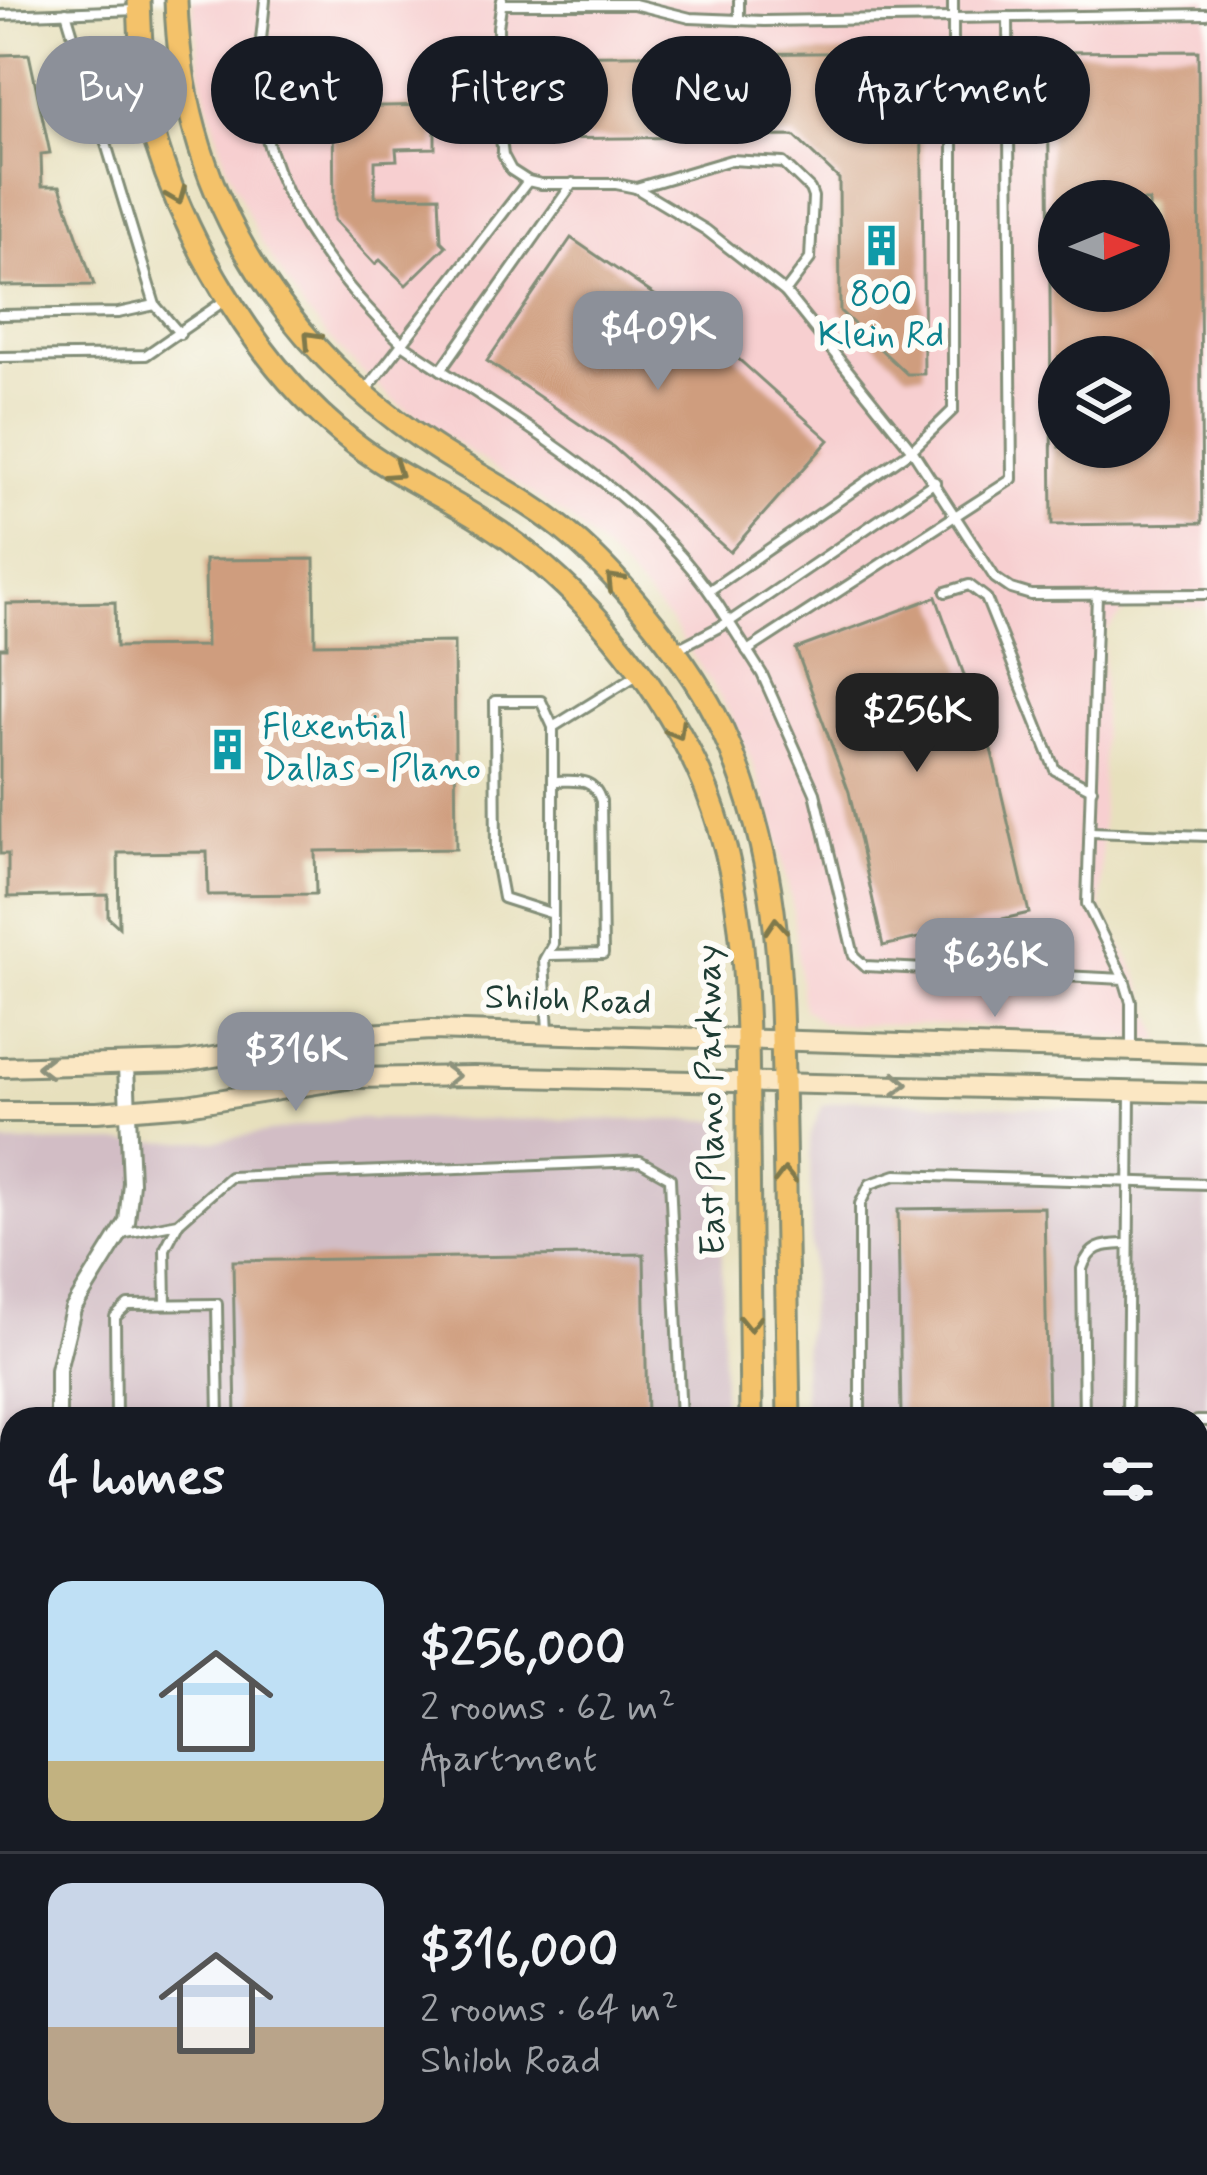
<!DOCTYPE html>
<html lang="en">
<head>
<meta charset="utf-8">
<style>
  :root { --surface:#171b24; --page:#242831; --text:#f1f3f6; --muted:#9ea1a6; --line:#363941; --accent:#8c9099 }
  body { margin:0; font-family:Mynerve,sans-serif; background:var(--page); color:var(--text); height:100vh; display:flex; flex-direction:column; font-size:45px; white-space:nowrap }
  * { box-sizing:border-box; margin:0 }
  p { font-size:39px; color:var(--muted) }
  .icon { flex:none; width:66px; height:66px; fill:none; stroke:currentColor; stroke-width:2; stroke-linecap:round; stroke-linejoin:round }
  .map { position:relative; flex:1; overflow:hidden }
  .details { position:absolute; left:0px; top:1407px; width:1209px; height:768px; display:flex; flex-direction:column; background:var(--surface); border-radius:36px 36px 0 0; box-shadow:0 3px 9px #0004 }
  .details>* { flex:none }
  .guide { position:absolute; left:36px; top:36px; width:1137px; height:108px; display:flex; gap:24px }
  .needle { width:78px; rotate:89deg }
  .controls { position:absolute; left:1038px; top:180px; display:grid; gap:24px }
  .controls a { display:grid; place-items:center; width:132px; height:132px; border-radius:50%; background:var(--surface); box-shadow:0 3px 9px #0004; font-size:60px }
  .price { position:absolute; translate:-50% -102px; padding:0 27px; border-radius:24px; background:var(--accent); color:#fff; font-size:39px; line-height:78px; filter:drop-shadow(0 3px 6px #0008) }
  .price::after { content:''; position:absolute; left:50%; top:72px; width:36px; height:27px; margin-left:-18px; background:inherit; clip-path:polygon(0 0,100% 0,50% 100%) }
  .price.selected { background:#222; color:#fff }
  ul { padding:0; list-style:none }
  li { display:flex; align-items:center; gap:36px; height:300px; padding:0 48px }
  li+li { border-top:3px solid var(--line) }
  li span { display:grid; place-items:center; flex:none; width:336px; height:240px; border-radius:24px; color:#555 }
  li>.icon { margin-inline-start:auto }
  span .icon { width:144px; height:144px; fill:#fffc; stroke-width:1 }
  li b { font-size:51px }
  h2 { display:flex; justify-content:space-between; align-items:center; height:144px; padding:0 48px; font-size:51px }
  .tag { padding:0 42px; border-radius:54px; background:var(--surface); box-shadow:0 3px 9px #0004; font-size:42px; line-height:108px }
  .tag.selected { background:var(--accent); color:#fff }
  .map>svg:first-child { display:block }
  .built { fill:#f7cfd0; fill-rule:evenodd }
  .industrial { fill:#d2bdc5 }
  .building { fill:#cf9d7e; fill-rule:evenodd }
  .lines { fill:none; stroke-linecap:round; stroke-linejoin:round }
  .service-casing { stroke:#838e78; stroke-width:14 }
  .minor-casing { stroke:#838e78; stroke-width:20 }
  .secondary-casing { stroke:#838e78; stroke-width:24 }
  .primary-casing { stroke:#838e78; stroke-width:27 }
  .service { stroke:#fff; stroke-width:8 }
  .minor { stroke:#fff; stroke-width:14 }
  .secondary { stroke:#fbe7c3; stroke-width:18 }
  .primary { stroke:#f4c26a; stroke-width:21 }
  .oneway { stroke:#7f794c }
  .oneway2 { stroke:#8d927c }
  .labels { text-anchor:middle; dominant-baseline:central; stroke-width:12; stroke-linejoin:round; paint-order:stroke }
  .culture-label { font-size:36px; fill:#0d838f; stroke:#fdfcf7 }
  .street-label { font-size:36px; fill:#1f3d34; stroke:#fdfcf7 }
</style>
</head>
<body>
<div class="map">
<svg width="1207" height="2175" viewBox="0 0 1207 2175">
  <rect width="100%" height="100%" fill="#fdfcf7"/>
  <filter id="ink" filterUnits="userSpaceOnUse"><feTurbulence type="fractalNoise" baseFrequency=".00833" numOctaves="2"/><feDisplacementMap in="SourceGraphic" scale="24" xChannelSelector="R" yChannelSelector="G"/><feConvolveMatrix kernelMatrix="1 2 1 2 8 2 1 2 1" color-interpolation-filters="sRGB"/></filter>
  <filter id="wash" filterUnits="userSpaceOnUse"><feTurbulence type="fractalNoise" baseFrequency=".004" numOctaves="4" result="noise"/><feDisplacementMap in="SourceGraphic" scale="48" xChannelSelector="R" yChannelSelector="G"/><feGaussianBlur stdDeviation="2.7" result="paint"/><feColorMatrix in="noise" values="0 0 0 0 0 0 0 0 0 0 0 0 0 0 0 0 0 1.4 0 .05"/><feComposite in="paint" operator="in"/></filter>
  <g filter="url(#wash)">
    <rect width="100%" height="100%" fill="#e7e0bd"/>
    <path class="built" d="M192,0H1207V608L1128,607L1104,635L1101,909L1136,972L1162,1041L964,1025H850L821,1022L803,1008L792,903L773,821L752,762L726,707L671,623L618,564L569,519L395,402L343,354L303,308L260,240L226,165L202,83ZM1059,201H1149V291H1059ZM1059,357H1149V447H1059Z"/>
    <g class="industrial">
      <polygon points="854,1099 1207,1115 1207,2175 815,2175 815,2163 1197,2163 1197,1419 804,1419 803,1364 811,1279 810,1135 823,1105"/>
      <polygon points="346,1119 721,1120 723,1419 12,1419 12,2163 729,2163 729,2175 0,2175 0,1143 215,1141"/>
    </g>
    <g id="blocks">
      <g class="building">
        <path d="M1198,51L1202,523L1052,525L1048,52ZM1059,201H1149V291H1059ZM1059,357H1149V447H1059Z"/>
        <polygon points="901,52 921,71 924,374 907,374 840,311 839,179 794,136 538,139 537,56"/>
        <polygon points="29,54 50,153 41,154 42,186 60,186 94,285 0,286 0,55"/>
        <polygon points="435,105 435,148 396,149 397,160 375,161 375,197 439,196 441,241 446,246 406,285 380,260 375,264 334,220 333,107"/>
        <polygon points="571,238 707,331 829,440 730,552 613,447 487,361"/>
        <polygon points="314,559 315,644 454,642 456,849 315,851 316,894 208,895 207,852 118,853 119,927 108,917 108,895 8,897 8,854 0,854 0,648 6,648 6,604 115,602 116,647 206,646 205,560"/>
        <polygon points="936,597 992,753 1029,913 883,946 849,792 796,649"/>
        <polygon points="1044,1207 1048,1419 901,1419 898,1209"/>
        <polygon points="644,1254 647,1419 236,1419 233,1261"/>
        <rect x="256" y="2163" width="415" height="12"/>
        <rect x="912" y="2163" width="131" height="12"/>
      </g>
    </g>
  </g>
  <g filter="url(#ink)">
    <use href="#blocks" fill-opacity="0" stroke="#838e78" stroke-width="3"/>
    <g class="lines">
      <defs>
        <g id="service">
          <path d="M265,0C262,36 255,75 261,111C275,202 339,283 404,345C525,428 651,492 729,622L675,650"/>
          <polyline points="502,0 498,27 498,115 503,155 511,170 528,181 541,184 616,184 636,188 706,230 785,292 912,450 995,578 1011,589 1031,595 1207,594"/>
          <polyline points="739,0 739,20"/>
          <polyline points="501,4 634,4 690,18 764,21 1207,14"/>
          <polyline points="0,15 138,10"/>
          <polyline points="636,188 731,160 783,163 810,189 813,197 810,259 785,292"/>
          <polyline points="155,305 180,334"/>
          <polyline points="0,315 118,313 155,305 66,12"/>
          <polyline points="0,357 146,355 227,299"/>
          <polyline points="441,370 573,183"/>
          <polyline points="367,389 528,181"/>
          <polyline points="935,482 729,622 762,674 815,793 854,956 865,966 1124,979 1131,1002 1131,1049"/>
          <polyline points="710,590 912,450 953,410 953,0"/>
          <polyline points="946,592 969,585 986,598 1055,770 1092,789"/>
          <polyline points="1097,594 1087,904 1124,979"/>
          <polyline points="747,651 1012,479 1008,17"/>
          <polyline points="1090,832 1207,836"/>
          <polyline points="553,914 503,898 496,860 495,701 541,701 553,727"/>
          <path d="M550,955L603,954L601,801C593,776 576,781 553,781"/>
          <polyline points="548,1031 544,960 553,944 553,727 637,675"/>
          <polyline points="121,1234 178,1223 230,1177 640,1161 670,1178 681,1419"/>
          <polyline points="166,1304 165,1249 178,1224"/>
          <polyline points="116,1419 115,1317 128,1305 217,1304 219,1419"/>
          <polyline points="860,1419 860,1204 870,1184 896,1175 1207,1184"/>
          <path d="M1084,1419L1082,1269C1090,1245 1103,1245 1126,1244"/>
          <polyline points="1127,1419 1130,1093"/>
          <polyline points="1197,1421 1207,1421"/>
          <polyline points="1197,1744 1207,1744"/>
          <polyline points="1197,1773 1207,1773"/>
          <polyline points="0,2070 12,2069"/>
          <polyline points="1197,2093 1207,2035"/>
          <polyline points="154,2163 154,2175"/>
          <polyline points="210,2163 210,2175"/>
          <polyline points="706,2163 706,2175"/>
          <polyline points="870,2163 870,2175"/>
          <polyline points="1127,2163 1127,2175"/>
          <polyline points="1184,2175 1185,2163"/>
        </g>
        <g id="minor">
          <polyline points="58,1419 58,1370 73,1309 127,1222 131,1183 126,1066"/>
          <polyline points="0,2169 20,2175"/>
          <polyline points="61,2175 67,2163"/>
        </g>
        <g id="secondary">
          <polyline points="0,1067 182,1062 352,1035 431,1030 1207,1053"/>
          <polyline points="0,1112 97,1112 187,1105 353,1078 473,1076 1207,1093"/>
        </g>
        <g id="primary">
          <path d="M139,0C141,48 142,97 156,143C189,250 264,374 353,442C394,474 441,494 484,522C570,576 641,660 688,749C751,869 747,1006 748,1138C749,1232 750,1325 751,1419"/>
          <path d="M176,0C181,185 273,337 425,441C472,474 526,497 570,535C622,579 692,665 721,727C783,861 781,984 784,1128C785,1225 787,1322 789,1419"/>
          <polyline points="757,2163 757,2175"/>
          <polyline points="802,2163 802,2175"/>
        </g>
      </defs>
      <use href="#service" class="service-casing"/>
      <use href="#minor" class="minor-casing"/>
      <use href="#secondary" class="secondary-casing"/>
      <use href="#primary" class="primary-casing"/>
      <use href="#service" class="service"/>
      <use href="#minor" class="minor"/>
      <use href="#secondary" class="secondary"/>
      <use href="#primary" class="primary"/>
    </g>
    <defs><path id="oneway-chevron" d="M-2-3.5L2.5 0L-2 3.5" fill="none" stroke-width="1.6" stroke-linecap="round" stroke-linejoin="round" transform="scale(3)"/></defs>
    <g class="oneway">
      <use href="#oneway-chevron" transform="translate(177 196) rotate(68)"/>
      <use href="#oneway-chevron" transform="translate(311 339) rotate(-133)"/>
      <use href="#oneway-chevron" transform="translate(395 471) rotate(34)"/>
      <use href="#oneway-chevron" transform="translate(614 581) rotate(-134)"/>
      <use href="#oneway-chevron" transform="translate(677 731) rotate(60)"/>
      <use href="#oneway-chevron" transform="translate(776 926) rotate(-94)"/>
      <use href="#oneway-chevron" transform="translate(785 1176) rotate(-91)"/>
      <use href="#oneway-chevron" transform="translate(750 1323) rotate(89)"/>
    </g>
    <g class="oneway2">
      <use href="#oneway-chevron" transform="translate(45 1067) rotate(180)"/>
      <use href="#oneway-chevron" transform="translate(451 1076) rotate(-1)"/>
      <use href="#oneway-chevron" transform="translate(900 1084) rotate(2)"/>
    </g>
  </g>
  <defs>
    <symbol id="building-bare" viewBox="-9 -9 18 18"><path d="M-4-6H4V6H1V3H-1V6H-4ZM-2.5-4.3h1.7v1.8h-1.7ZM.8-4.3h1.7v1.8H.8ZM-2.5-1h1.7V.8h-1.7ZM.8-1h1.7V.8H.8Z" fill="#0f9aa8" stroke="#fdfcf7" stroke-width="2.5" paint-order="stroke"/></symbol>
  </defs>
  <g fill-rule="evenodd">
    <use href="#building-bare" x="852" y="216" width="59" height="59"/>
    <use href="#building-bare" x="198" y="720" width="59" height="59"/>
  </g>
  <g class="labels">
    <g class="culture-label">
      <text x="881" y="295">800<tspan x="881" dy="41">Klein Rd</tspan></text>
      <text x="262" y="728" text-anchor="start">Flexential<tspan x="262" dy="41">Dallas - Plano</tspan></text>
    </g>
    <g class="street-label">
      <text transform="translate(568 1001) rotate(2)">Shiloh Road</text>
      <text transform="translate(712 1100) rotate(-91)">East Plano Parkway</text>
    </g>
  </g>
</svg>
<div class="controls">
<a><svg class="needle" viewBox="-14 -14 28 28"><path d="M0-13l5 13h-10z" fill="#e53935"/><path d="M0 13l5-13h-10z" fill="#9ea1a6"/></svg></a>
<a><svg class="icon" aria-label="layers" viewBox="0 0 24 24"><path d="M12 4l9 5-9 5-9-5zM3 14l9 5 9-5"/></svg></a>
</div>
<b class="price" style="left:658px;top:393px">$409K</b>
<b class="price selected" style="left:917px;top:775px">$256K</b>
<b class="price" style="left:995px;top:1020px">$636K</b>
<b class="price" style="left:296px;top:1114px">$316K</b>
<div class="guide">
<a class="tag selected">Buy</a>
<a class="tag">Rent</a>
<a class="tag">Filters</a>
<a class="tag">New</a>
<a class="tag">Apartment</a>
</div>
<section class="details">
<h2>4 homes<svg class="icon" aria-label="filters" viewBox="0 0 24 24"><path d="M4 7h16M4 17h16"/><circle cx="9" cy="7" r="2"/><circle cx="15" cy="17" r="2"/></svg></h2>
<ul>
<li><span style="background:linear-gradient(#bfe0f5 75%,#c2b280 0)"><svg class="icon" aria-label="home" viewBox="0 0 24 24"><path d="M3 11l9-7 9 7M6 9v11h12V9"/></svg></span><div><b>$256,000</b><p>2 rooms · 62 m²</p><p>Apartment</p></div></li>
<li><span style="background:linear-gradient(#c9d6e8 60%,#b9a48a 0)"><svg class="icon" aria-label="home" viewBox="0 0 24 24"><path d="M3 11l9-7 9 7M6 9v11h12V9"/></svg></span><div><b>$316,000</b><p>2 rooms · 64 m²</p><p>Shiloh Road</p></div></li>
</ul>
</section>
</div>
</body>
</html>
